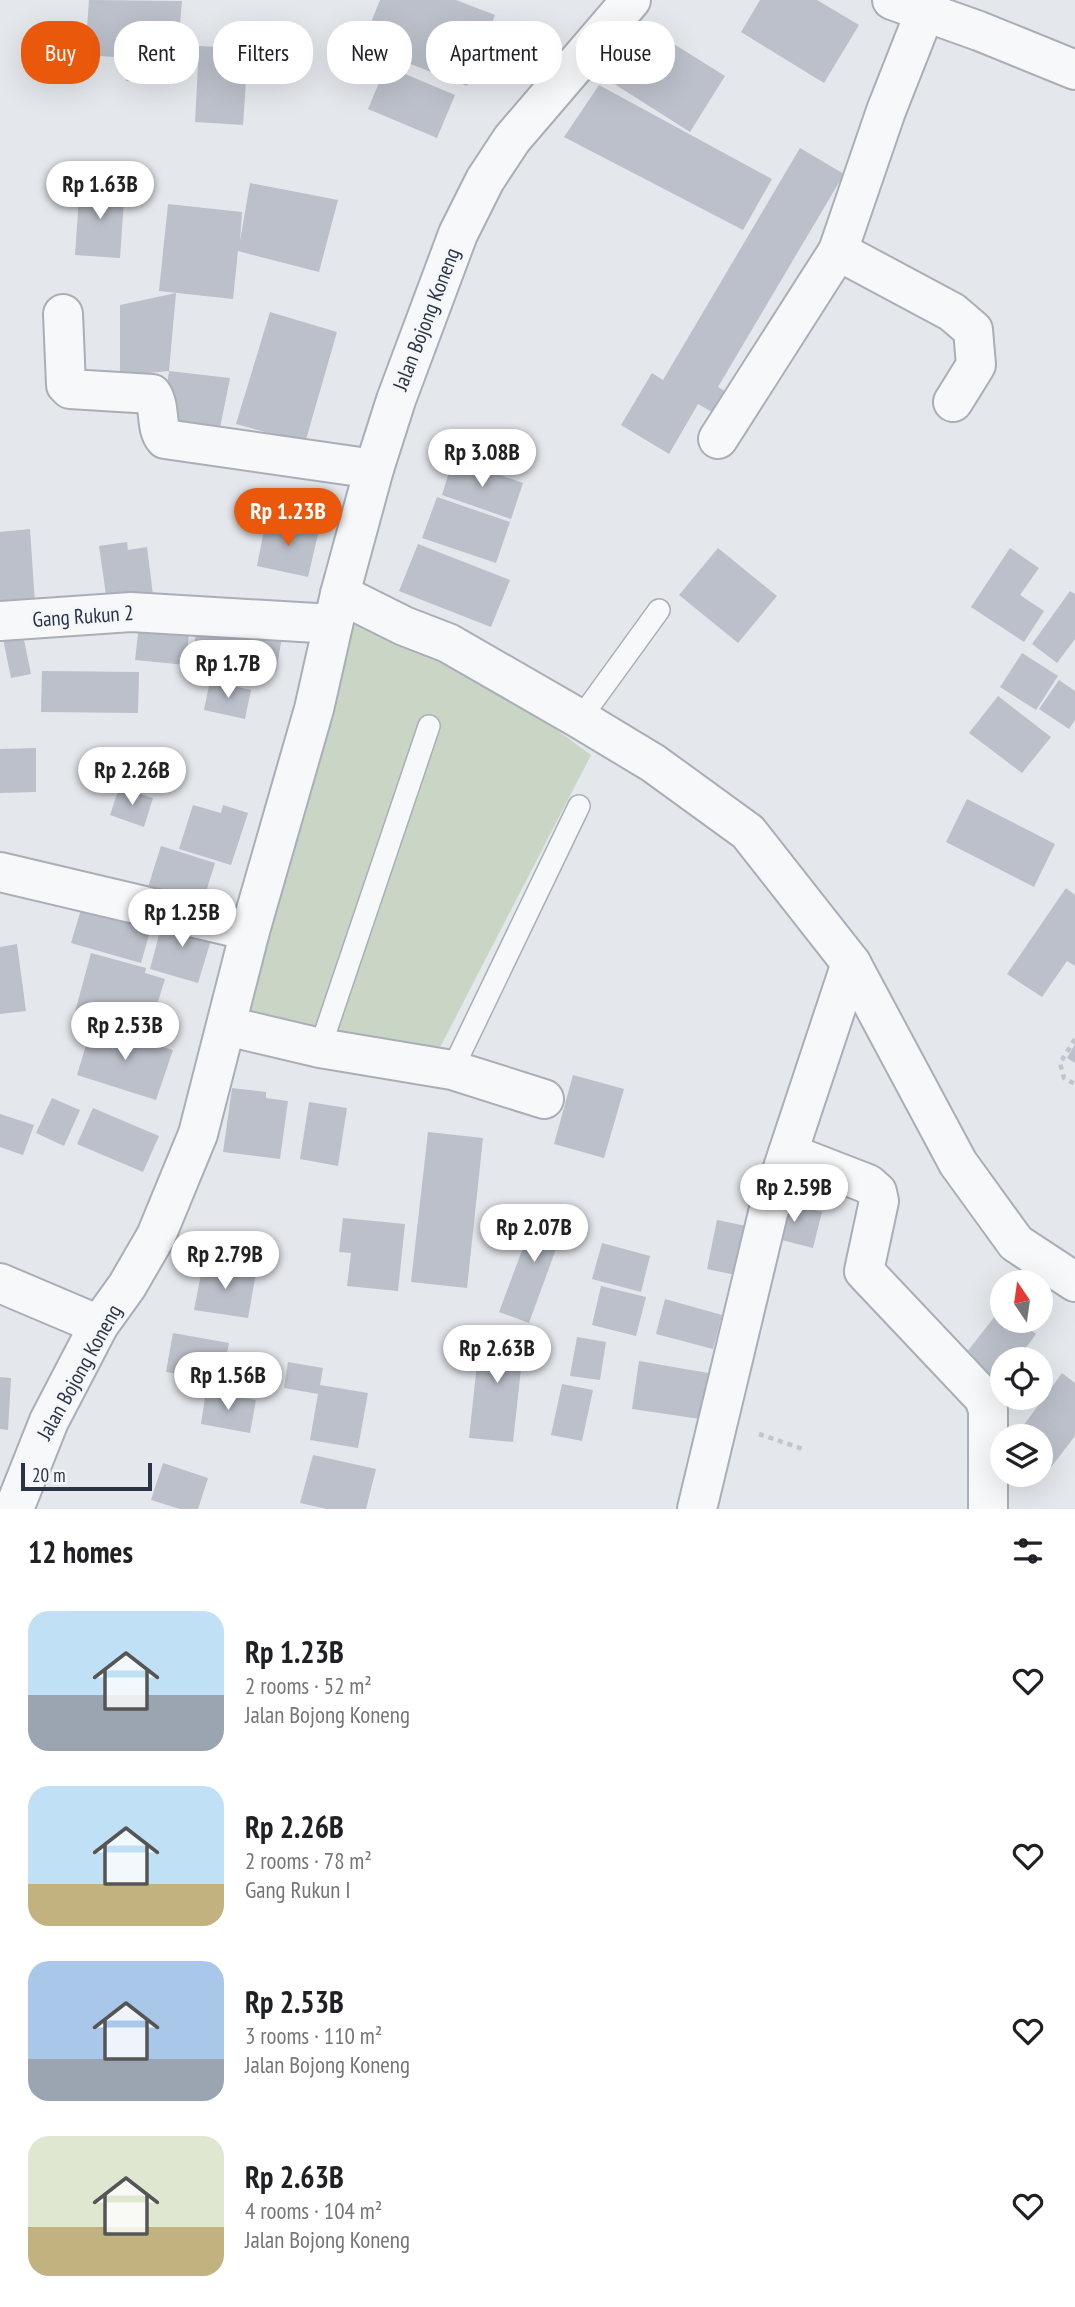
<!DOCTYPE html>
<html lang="en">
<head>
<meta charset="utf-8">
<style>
  :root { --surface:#fff; --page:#f2f2f2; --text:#202124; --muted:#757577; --accent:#ea580c }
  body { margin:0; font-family:"PT Sans Narrow",sans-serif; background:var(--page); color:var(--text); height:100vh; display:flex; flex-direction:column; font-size:26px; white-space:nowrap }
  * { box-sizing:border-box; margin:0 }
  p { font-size:23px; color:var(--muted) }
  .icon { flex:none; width:38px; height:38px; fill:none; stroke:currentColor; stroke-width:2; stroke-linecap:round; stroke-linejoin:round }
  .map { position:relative; height:1509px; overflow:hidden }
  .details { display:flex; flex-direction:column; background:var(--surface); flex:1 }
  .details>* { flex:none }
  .banner { position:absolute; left:21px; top:21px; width:700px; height:63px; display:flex; gap:14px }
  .needle { width:46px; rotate:347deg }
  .buttons { position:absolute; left:990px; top:1270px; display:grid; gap:14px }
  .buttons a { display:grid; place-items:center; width:63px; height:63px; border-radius:50%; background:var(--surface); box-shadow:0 7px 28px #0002; font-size:35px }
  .scale { position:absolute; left:21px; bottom:18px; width:131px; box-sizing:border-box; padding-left:7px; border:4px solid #2b3445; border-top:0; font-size:19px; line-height:24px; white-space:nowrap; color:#2b3445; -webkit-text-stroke:5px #f4f6f9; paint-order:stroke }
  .price { position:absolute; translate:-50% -60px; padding:0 16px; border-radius:24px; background:#fff; color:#222; font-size:23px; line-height:46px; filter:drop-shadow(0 2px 4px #0008) }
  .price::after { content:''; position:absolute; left:50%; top:42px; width:21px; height:16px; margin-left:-10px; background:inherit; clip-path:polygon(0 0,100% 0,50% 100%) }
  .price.active { background:var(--accent); color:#fff }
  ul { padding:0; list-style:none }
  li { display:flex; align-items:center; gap:21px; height:175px; padding:0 28px }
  li span { display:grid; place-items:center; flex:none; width:196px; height:140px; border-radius:21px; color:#555 }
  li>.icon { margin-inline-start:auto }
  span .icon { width:84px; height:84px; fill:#fffc; stroke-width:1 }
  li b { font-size:30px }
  h2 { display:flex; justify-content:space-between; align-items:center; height:84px; padding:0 28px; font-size:30px }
  .chip { padding:0 24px; border-radius:28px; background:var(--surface); box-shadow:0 7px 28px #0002; font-size:24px; line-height:63px }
  .chip.active { background:var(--accent); color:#fff }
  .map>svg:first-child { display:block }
  .green { fill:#c9d6c5 }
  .building { fill:#bbc0ca }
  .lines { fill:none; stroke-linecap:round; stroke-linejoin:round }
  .service-casing { stroke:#a9aeb7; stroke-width:24 }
  .minor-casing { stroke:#a9aeb7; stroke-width:42 }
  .tertiary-casing { stroke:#a9aeb7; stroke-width:42 }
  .path { stroke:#c2c5cb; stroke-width:4.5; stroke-dasharray:5 5; stroke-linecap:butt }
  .service { stroke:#f7f8fa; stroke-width:21 }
  .minor { stroke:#f7f8fa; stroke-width:38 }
  .tertiary { stroke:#f7f8fa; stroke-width:38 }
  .labels { text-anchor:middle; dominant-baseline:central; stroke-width:5; stroke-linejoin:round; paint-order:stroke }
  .street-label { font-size:21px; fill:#2b3445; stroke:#f4f6f9 }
</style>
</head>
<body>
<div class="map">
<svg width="1075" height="1509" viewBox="0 0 1075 1509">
  <rect width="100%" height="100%" fill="#e4e7ec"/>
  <polygon class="green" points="349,577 591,755 433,1061 241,1022"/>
  <g class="building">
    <polygon points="89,0 182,1 175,84 126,81 129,58 85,55"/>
    <polygon points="380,0 456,0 495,15 467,86 362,45"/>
    <polygon points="760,0 817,0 859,25 824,83 741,32"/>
    <polygon points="653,31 725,76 690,132 605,78 615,62 628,70"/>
    <polygon points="199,46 237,48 234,80 246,81 243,125 195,122"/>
    <polygon points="386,66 455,95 437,138 368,109"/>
    <polygon points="599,85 772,179 743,230 564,137"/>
    <polygon points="800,148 844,174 718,387 733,396 721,417 698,404 669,454 621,425 652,373 663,380"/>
    <polygon points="80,183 125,186 120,258 75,255"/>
    <polygon points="250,183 338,200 319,272 238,251 233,299 159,291 168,204 242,212 240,241"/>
    <polygon points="176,293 169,371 120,376 120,305"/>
    <polygon points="270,312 337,332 305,443 236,424"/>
    <polygon points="169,371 230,378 220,428 161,427"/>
    <polygon points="453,459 523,483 511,519 442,495"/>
    <polygon points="437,497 510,522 496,563 422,538"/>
    <polygon points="266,520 319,530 308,577 257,566"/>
    <polygon points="30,529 35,604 0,607 0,532"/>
    <polygon points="127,542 128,550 147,547 154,603 108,609 99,546"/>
    <polygon points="418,544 510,580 491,627 399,591"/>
    <polygon points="718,548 777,596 738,643 679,595"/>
    <polygon points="1010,548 1039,568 1020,595 1044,611 1024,642 971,607"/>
    <polygon points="1070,591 1075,594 1075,639 1057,663 1032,644"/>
    <polygon points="140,617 190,622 186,665 135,660"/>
    <polygon points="199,617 283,631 276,672 252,668 250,678 190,668"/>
    <polygon points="21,625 31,674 11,678 1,629"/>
    <polygon points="1022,653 1058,676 1036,710 1000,687"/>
    <polygon points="42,671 139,672 138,713 41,712"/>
    <polygon points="1059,680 1075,691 1075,720 1069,729 1039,709"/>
    <polygon points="210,681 251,690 245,719 204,710"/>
    <polygon points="998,696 1051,737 1022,773 969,733"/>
    <polygon points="36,748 36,792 0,793 0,749"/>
    <polygon points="119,788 153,798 144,827 110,815"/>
    <polygon points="967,799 1055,844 1034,887 946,842"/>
    <polygon points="193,805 221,813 223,805 248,813 231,865 179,849"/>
    <polygon points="161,846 215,863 198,917 144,900"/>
    <polygon points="1066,888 1075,895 1075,966 1067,961 1042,997 1007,974"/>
    <polygon points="85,896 107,915 151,928 141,963 71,943"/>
    <polygon points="164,916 214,930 198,983 150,969"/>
    <polygon points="17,944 26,1011 0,1014 0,947"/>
    <polygon points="91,953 146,968 145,973 165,979 154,1015 117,1005 112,1022 75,1012"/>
    <polygon points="92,1025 173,1050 156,1100 77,1075"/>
    <polygon points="1075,1044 1075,1063 1067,1058"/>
    <polygon points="573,1075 624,1089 604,1158 554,1144"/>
    <polygon points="232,1088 266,1092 266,1098 288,1101 280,1159 223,1152"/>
    <polygon points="52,1098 80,1110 64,1146 36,1133"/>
    <polygon points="309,1102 347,1108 338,1166 300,1159"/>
    <polygon points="93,1108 159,1136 143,1172 77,1144"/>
    <polygon points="0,1114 34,1125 23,1155 0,1147"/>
    <polygon points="428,1132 483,1138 467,1288 411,1282"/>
    <polygon points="775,1201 822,1212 813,1248 766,1236"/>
    <polygon points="539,1205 568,1216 529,1323 499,1312"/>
    <polygon points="343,1218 405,1224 398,1291 347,1286 351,1253 339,1252"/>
    <polygon points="717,1220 751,1227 740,1276 707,1269"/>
    <polygon points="602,1243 650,1256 641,1292 592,1279"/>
    <polygon points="203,1264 256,1273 248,1318 194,1310"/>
    <polygon points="601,1286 646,1297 636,1336 592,1325"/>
    <polygon points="665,1299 722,1315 713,1349 656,1334"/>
    <polygon points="1003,1306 1003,1321 1019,1321 1036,1334 1017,1360 1003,1360 1003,1378 995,1389 959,1362"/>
    <polygon points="481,1327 525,1332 513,1442 469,1438"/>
    <polygon points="173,1333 229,1343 222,1381 166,1372"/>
    <polygon points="577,1337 606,1342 600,1380 570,1376"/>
    <polygon points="235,1357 270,1364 265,1392 230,1386"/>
    <polygon points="639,1361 708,1373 700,1419 632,1409"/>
    <polygon points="288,1362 323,1368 320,1385 368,1393 358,1448 310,1440 318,1394 284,1388"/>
    <polygon points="1062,1373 1075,1383 1075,1436 1042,1479 1038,1475 1041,1475 1041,1437 1015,1437"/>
    <polygon points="0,1377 11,1378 8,1430 0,1429"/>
    <polygon points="562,1384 593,1390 582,1441 551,1435"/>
    <polygon points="206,1391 256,1400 250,1433 201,1424"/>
    <polygon points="313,1455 376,1469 366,1509 327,1509 300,1503"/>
    <polygon points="163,1463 208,1478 198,1509 180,1509 151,1500"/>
  </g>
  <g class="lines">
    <defs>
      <g id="service">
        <polyline points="580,719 659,610"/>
        <polyline points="320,1048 429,726"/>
        <polyline points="452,1070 579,806"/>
      </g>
      <g id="minor">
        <polyline points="892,0 979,31 1075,70"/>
        <polyline points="838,251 952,312 973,330 976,365 953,402"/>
        <path d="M63,314L66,385L70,389L152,394C161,407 155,428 165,439L374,469"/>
        <polyline points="718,439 838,251 886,111 925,12"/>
        <polyline points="340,594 404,626 448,643 580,719 653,763 748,832 851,963 958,1163 1016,1243 1075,1282"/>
        <polyline points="0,621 131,612 333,624"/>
        <polyline points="0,872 250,931"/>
        <polyline points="227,1026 320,1048 452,1070 544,1099"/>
        <polyline points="788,1153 868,1184 877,1192 879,1201 864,1271 984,1398 988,1410 988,1509"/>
        <polyline points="0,1283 99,1325"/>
        <polyline points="697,1509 768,1213 851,963"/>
      </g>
      <polyline id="tertiary" points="14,1509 49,1421 99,1325 127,1286 156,1236 198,1134 250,931 314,709 340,594 374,469 396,400 458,234 485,180 512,139 631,0"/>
    </defs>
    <use href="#service" class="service-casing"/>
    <use href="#minor" class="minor-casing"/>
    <use href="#tertiary" class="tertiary-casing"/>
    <g class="path">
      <polyline points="1075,1039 1060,1063 1064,1078 1075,1084"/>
      <polyline points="759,1434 803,1449"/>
    </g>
    <use href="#service" class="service"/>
    <use href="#minor" class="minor"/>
    <use href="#tertiary" class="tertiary"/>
  </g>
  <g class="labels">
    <g class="street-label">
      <text transform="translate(426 319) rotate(-69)">Jalan Bojong Koneng</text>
      <text transform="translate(83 616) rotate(-4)">Gang Rukun 2</text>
      <text transform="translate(79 1372) rotate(-61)">Jalan Bojong Koneng</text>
    </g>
  </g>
</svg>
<div class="buttons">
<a><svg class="needle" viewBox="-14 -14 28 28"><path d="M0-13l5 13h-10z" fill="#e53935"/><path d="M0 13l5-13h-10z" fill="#757577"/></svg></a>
<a><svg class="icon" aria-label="locate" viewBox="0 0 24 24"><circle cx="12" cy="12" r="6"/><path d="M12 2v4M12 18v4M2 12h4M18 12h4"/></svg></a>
<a><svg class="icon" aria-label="layers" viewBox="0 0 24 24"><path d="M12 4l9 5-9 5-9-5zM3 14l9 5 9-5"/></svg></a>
</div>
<div class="scale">20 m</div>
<b class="price" style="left:100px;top:221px">Rp 1.63B</b>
<b class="price" style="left:482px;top:489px">Rp 3.08B</b>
<b class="price active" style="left:288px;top:548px">Rp 1.23B</b>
<b class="price" style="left:228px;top:700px">Rp 1.7B</b>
<b class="price" style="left:132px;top:807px">Rp 2.26B</b>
<b class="price" style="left:182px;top:949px">Rp 1.25B</b>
<b class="price" style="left:125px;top:1062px">Rp 2.53B</b>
<b class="price" style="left:794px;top:1224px">Rp 2.59B</b>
<b class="price" style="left:534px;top:1264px">Rp 2.07B</b>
<b class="price" style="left:225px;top:1291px">Rp 2.79B</b>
<b class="price" style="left:497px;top:1385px">Rp 2.63B</b>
<b class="price" style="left:228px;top:1412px">Rp 1.56B</b>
<div class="banner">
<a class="chip active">Buy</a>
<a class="chip">Rent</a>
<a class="chip">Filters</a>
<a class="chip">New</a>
<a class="chip">Apartment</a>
<a class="chip">House</a>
</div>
</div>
<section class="details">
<h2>12 homes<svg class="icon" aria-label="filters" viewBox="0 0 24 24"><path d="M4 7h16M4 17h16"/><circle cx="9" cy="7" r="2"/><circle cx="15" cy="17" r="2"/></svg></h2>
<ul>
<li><span style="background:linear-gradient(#bfe0f5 60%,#9aa5b1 0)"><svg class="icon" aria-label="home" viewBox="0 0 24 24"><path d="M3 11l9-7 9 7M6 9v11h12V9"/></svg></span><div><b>Rp 1.23B</b><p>2 rooms · 52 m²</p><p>Jalan Bojong Koneng</p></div><svg class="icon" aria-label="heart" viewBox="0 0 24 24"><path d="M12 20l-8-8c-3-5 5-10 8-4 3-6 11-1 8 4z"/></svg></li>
<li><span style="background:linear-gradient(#bfe0f5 70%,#c2b280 0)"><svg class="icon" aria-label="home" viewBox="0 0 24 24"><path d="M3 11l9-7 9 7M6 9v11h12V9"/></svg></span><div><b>Rp 2.26B</b><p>2 rooms · 78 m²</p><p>Gang Rukun I</p></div><svg class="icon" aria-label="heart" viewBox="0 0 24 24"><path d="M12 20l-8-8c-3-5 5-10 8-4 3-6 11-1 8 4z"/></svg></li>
<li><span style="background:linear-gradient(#a9c7e8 70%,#9aa5b1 0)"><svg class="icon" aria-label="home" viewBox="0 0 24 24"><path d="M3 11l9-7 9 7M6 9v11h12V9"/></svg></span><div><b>Rp 2.53B</b><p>3 rooms · 110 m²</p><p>Jalan Bojong Koneng</p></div><svg class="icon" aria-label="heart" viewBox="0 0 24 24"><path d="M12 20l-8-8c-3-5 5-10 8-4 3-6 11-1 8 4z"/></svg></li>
<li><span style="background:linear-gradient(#dfe7d0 65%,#c2b280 0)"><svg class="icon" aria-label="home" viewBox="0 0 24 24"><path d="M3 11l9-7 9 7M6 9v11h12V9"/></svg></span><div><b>Rp 2.63B</b><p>4 rooms · 104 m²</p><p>Jalan Bojong Koneng</p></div><svg class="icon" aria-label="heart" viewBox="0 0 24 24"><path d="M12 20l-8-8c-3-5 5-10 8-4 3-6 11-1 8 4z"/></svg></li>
</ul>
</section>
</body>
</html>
